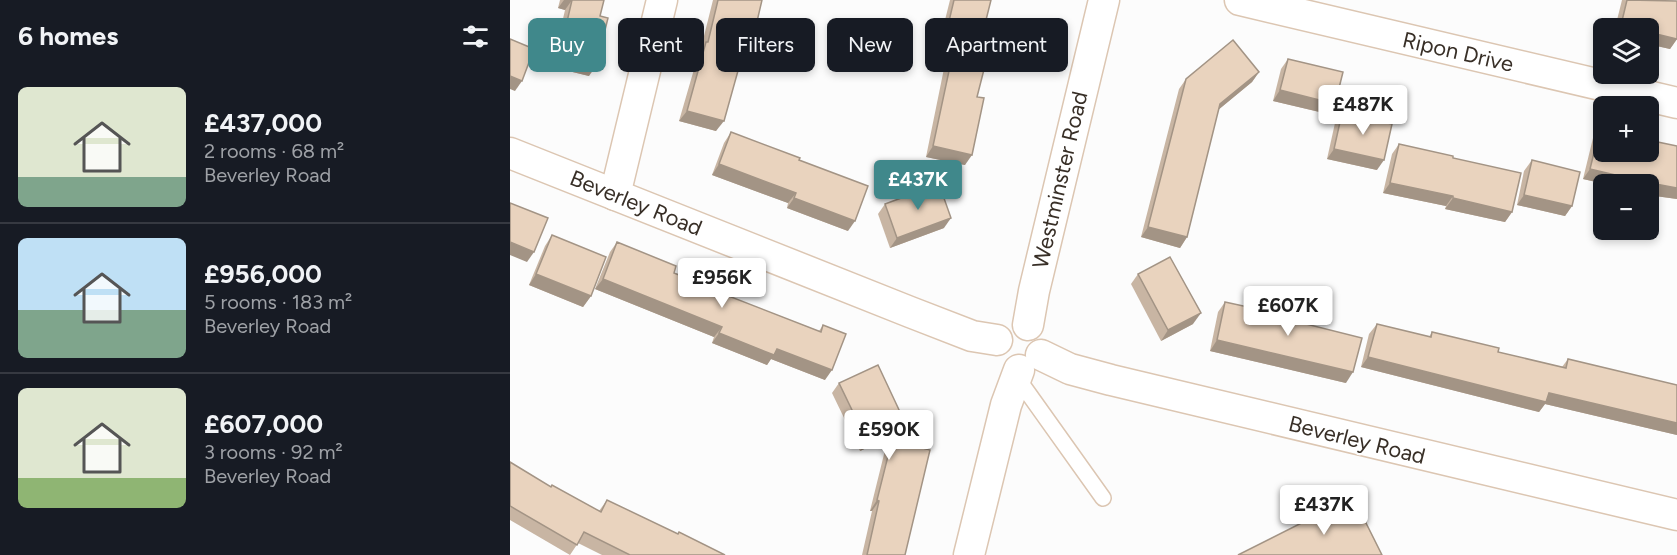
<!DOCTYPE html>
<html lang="en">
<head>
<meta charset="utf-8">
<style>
  :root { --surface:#171b24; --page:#242831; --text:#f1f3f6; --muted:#9ea1a6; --line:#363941; --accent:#40888b }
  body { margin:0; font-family:Figtree,sans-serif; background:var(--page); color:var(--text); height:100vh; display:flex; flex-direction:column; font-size:22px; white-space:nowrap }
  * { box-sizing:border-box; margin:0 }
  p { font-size:20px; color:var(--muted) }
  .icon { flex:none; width:33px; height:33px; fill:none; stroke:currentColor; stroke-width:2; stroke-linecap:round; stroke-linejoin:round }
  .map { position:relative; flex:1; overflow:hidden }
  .side { display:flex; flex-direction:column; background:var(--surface); width:510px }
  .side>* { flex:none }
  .top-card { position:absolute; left:18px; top:18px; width:570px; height:54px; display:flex; gap:12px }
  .buttons { position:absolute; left:1083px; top:18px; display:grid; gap:12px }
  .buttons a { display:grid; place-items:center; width:66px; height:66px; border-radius:9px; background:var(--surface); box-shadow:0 3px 9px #0003; font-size:30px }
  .price { position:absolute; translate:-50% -51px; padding:0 14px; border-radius:6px; background:#fff; color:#222; font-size:20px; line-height:39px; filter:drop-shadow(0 2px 3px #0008) }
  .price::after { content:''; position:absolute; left:50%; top:36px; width:18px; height:14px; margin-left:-9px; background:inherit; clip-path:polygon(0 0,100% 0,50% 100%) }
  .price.current { background:var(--accent); color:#fff }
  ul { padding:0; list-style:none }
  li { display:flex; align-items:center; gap:18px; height:150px; padding:0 18px }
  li+li { border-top:2px solid var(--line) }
  li span { display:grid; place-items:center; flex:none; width:168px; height:120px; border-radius:9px; color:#555 }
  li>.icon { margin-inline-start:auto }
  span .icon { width:72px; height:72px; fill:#fffc; stroke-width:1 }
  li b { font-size:26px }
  h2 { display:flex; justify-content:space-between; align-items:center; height:72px; padding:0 18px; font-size:26px }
  .tag { padding:0 21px; border-radius:9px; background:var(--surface); box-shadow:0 3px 9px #0003; font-size:21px; line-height:54px }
  .tag.current { background:var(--accent); color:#fff }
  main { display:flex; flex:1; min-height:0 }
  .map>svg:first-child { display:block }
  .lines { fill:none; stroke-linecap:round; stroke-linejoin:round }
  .service-casing { stroke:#dcc6b2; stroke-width:18 }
  .minor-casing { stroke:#dcc6b2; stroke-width:33 }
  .service { stroke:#fff; stroke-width:15 }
  .minor { stroke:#fff; stroke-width:30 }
  .wall { fill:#c8b5a3 }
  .shaded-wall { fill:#a39485 }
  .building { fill:#e9d3be; stroke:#a39485; stroke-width:1.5 }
  .labels { text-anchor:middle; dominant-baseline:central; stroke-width:4.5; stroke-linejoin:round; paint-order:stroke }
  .street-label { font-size:22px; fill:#382f27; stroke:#fff }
</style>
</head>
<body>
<main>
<section class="side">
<h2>6 homes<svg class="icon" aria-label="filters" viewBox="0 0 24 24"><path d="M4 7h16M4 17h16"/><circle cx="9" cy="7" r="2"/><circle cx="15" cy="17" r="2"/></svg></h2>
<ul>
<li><span style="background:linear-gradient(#dfe7d0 75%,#7fa58c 0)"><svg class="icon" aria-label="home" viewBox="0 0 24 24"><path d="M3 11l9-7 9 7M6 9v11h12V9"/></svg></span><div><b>£437,000</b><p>2 rooms · 68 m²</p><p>Beverley Road</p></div></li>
<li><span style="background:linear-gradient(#bfe0f5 60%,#7fa58c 0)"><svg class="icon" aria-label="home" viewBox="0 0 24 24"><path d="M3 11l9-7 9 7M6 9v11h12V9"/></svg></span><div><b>£956,000</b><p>5 rooms · 183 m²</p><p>Beverley Road</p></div></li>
<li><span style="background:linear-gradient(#dfe7d0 75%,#8fb573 0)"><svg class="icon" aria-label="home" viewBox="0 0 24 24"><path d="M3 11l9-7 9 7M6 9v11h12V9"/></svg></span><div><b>£607,000</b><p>3 rooms · 92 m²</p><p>Beverley Road</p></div></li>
</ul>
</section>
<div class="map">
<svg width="1167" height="555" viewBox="0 0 1167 555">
  <rect width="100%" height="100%" fill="#fcfcfc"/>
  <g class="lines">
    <defs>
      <polyline id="service" points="506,376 593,498"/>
      <g id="minor">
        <polyline points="730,0 1167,103"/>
        <polyline points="0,153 400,312 462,336 487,340"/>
        <polyline points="105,195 152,0"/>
        <polyline points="518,325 524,291 594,0"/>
        <polyline points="531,355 560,369 601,380 1167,515"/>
        <polyline points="459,555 496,405 509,370"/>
      </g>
    </defs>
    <use href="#service" class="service-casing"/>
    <use href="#minor" class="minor-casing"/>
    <use href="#service" class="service"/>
    <use href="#minor" class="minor"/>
  </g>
  <g class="wall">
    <polygon points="50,0 94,0 90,16 79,76 42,67 55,10 48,8"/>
    <polygon points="203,0 252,0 242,43 235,53 232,53 206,131 169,121 189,52 191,48"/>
    <polygon points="440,0 481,0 472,36 467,97 455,165 416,157 441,34 432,32"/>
    <polygon points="1112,0 1167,1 1167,39 1160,49 1138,44 1138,28 1105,28"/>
    <polygon points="778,59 818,114 763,101 771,69"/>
    <polygon points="749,72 742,82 708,110 677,237 670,248 631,237 669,89 676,79"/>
    <polygon points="832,113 867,170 817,159 825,123"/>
    <polygon points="1090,128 1094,152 1167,146 1167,199 1138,195 1138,184 1095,184 1073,179 1083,138"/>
    <polygon points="221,132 289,160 338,231 277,208 278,203 202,175 214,143"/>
    <polygon points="889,144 943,158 1002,212 995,222 935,209 936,206 873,193 882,154"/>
    <polygon points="1022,160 1062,206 1055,216 1007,205 1014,171"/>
    <polygon points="375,204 434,228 380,248 368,214"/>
    <polygon points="42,235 81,296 73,307 19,285 35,246"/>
    <polygon points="107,242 164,273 216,295 309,331 313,325 315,380 261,359 257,365 202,343 204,337 85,289 100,252"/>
    <polygon points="628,274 683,324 651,341 621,284"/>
    <polygon points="715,302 792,323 836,383 700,351 708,312"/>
    <polygon points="867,324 919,337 922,332 988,352 1052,367 1058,359 1167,385 1167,435 1035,404 1029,412 851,367 859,334"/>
    <polygon points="329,383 406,446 395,555 352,555 362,511 360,511 378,438 350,451 322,393"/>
    <polygon points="0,462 41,487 89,511 97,500 168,534 215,555 92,555 68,543 60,555 0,520"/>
  </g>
  <g class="shaded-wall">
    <polygon points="54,0 62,0 55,10 48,8"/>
    <polygon points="439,21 449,24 441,34 432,32"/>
    <polygon points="1111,25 1124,28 1109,28"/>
    <polygon points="1138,32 1167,39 1160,49 1138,44"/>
    <polygon points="236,42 242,43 235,53 228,52"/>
    <polygon points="49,56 86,66 79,76 42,67"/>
    <polygon points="749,72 742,82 702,115 710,104"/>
    <polygon points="0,76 12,81 5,91 0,89"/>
    <polygon points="770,90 825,104 818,114 763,101"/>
    <polygon points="177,111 214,121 206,131 169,121"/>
    <polygon points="423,146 462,155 455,165 416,157"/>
    <polygon points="824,149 874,160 867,170 817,159"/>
    <polygon points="209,164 286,193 278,203 202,175"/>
    <polygon points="1080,169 1167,188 1167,199 1138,195 1138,184 1095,184 1073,179"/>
    <polygon points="880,183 943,196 936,206 873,193"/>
    <polygon points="1014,195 1062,206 1055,216 1007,205"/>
    <polygon points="284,198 345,221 338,231 277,208"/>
    <polygon points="943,198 1002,212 995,222 935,209"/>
    <polygon points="441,218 434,228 380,248 387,238"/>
    <polygon points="638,227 677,237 670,248 631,237"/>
    <polygon points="0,242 24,252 17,262 0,255"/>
    <polygon points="26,274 81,296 73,307 19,285"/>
    <polygon points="93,279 212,327 204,337 85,289"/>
    <polygon points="691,313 683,324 651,341 658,330"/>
    <polygon points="209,333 267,349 322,370 315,380 261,359 257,365 202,343"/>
    <polygon points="707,340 843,372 836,383 700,351"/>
    <polygon points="858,357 1039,393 1167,423 1167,435 1035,404 1029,412 851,367"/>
    <polygon points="385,428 378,438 350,451 357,441"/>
    <polygon points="367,500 369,501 362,511 360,511"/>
  </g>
  <g class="building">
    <polygon points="62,0 94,0 90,16 98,18 86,66 49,56"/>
    <polygon points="208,0 252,0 242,43 236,42 214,121 177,111 196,42 198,42"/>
    <polygon points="444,0 481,0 472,36 482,38 467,97 474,98 462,155 423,146 449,24 439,21"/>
    <polygon points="1117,0 1167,1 1167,39 1138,32 1138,28 1124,28 1111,25"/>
    <polygon points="0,39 24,49 12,81 0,76"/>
    <polygon points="723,40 749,72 710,104 677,237 638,227 676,79"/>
    <polygon points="778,59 833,72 825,104 770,90"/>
    <polygon points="832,113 882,124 874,160 824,149"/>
    <polygon points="1090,128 1094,129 1094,152 1138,152 1138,140 1167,146 1167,188 1135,182 1080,169"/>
    <polygon points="221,132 290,158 289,160 358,186 345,221 284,198 286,193 209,164"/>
    <polygon points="889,144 943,156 943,158 1011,173 1002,212 943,198 943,196 880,183"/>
    <polygon points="1022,160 1070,172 1062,206 1014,195"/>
    <polygon points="429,184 441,218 387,238 375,204"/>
    <polygon points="0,203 38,218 24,252 0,242"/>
    <polygon points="42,235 96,257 81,296 26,274"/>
    <polygon points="107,242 166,266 164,273 217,294 216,295 311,332 313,325 336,334 322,370 267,349 264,355 209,333 212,327 93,279"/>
    <polygon points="660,257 691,313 658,330 628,274"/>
    <polygon points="715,302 793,319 792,323 852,338 843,372 707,340"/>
    <polygon points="867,324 921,337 922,332 989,348 988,352 1056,368 1058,359 1167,385 1167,423 1039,393 1036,402 858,357"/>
    <polygon points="368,365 406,446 420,450 395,555 357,555 369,501 367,500 385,428 357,441 329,383"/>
    <polygon points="0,462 41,487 42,485 91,512 97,500 168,534 169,532 215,555 120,555 74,532 67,545 0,506"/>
    <polygon points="843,497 872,555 728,555"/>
  </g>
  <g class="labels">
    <g class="street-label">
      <text transform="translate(948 52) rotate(13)">Ripon Drive</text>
      <text transform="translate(550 180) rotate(-77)">Westminster Road</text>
      <text transform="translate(126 203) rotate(22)">Beverley Road</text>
      <text transform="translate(847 440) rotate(14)">Beverley Road</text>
    </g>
  </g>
</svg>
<div class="buttons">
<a><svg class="icon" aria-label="layers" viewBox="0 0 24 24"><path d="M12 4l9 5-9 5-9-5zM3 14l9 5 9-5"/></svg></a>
<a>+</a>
<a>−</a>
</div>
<b class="price" style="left:853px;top:136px">£487K</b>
<b class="price current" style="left:408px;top:211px">£437K</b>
<b class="price" style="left:212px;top:309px">£956K</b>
<b class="price" style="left:778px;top:337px">£607K</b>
<b class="price" style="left:379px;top:461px">£590K</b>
<b class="price" style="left:814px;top:536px">£437K</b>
<div class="top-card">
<a class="tag current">Buy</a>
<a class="tag">Rent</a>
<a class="tag">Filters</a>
<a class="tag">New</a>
<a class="tag">Apartment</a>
</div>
</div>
</main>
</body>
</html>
